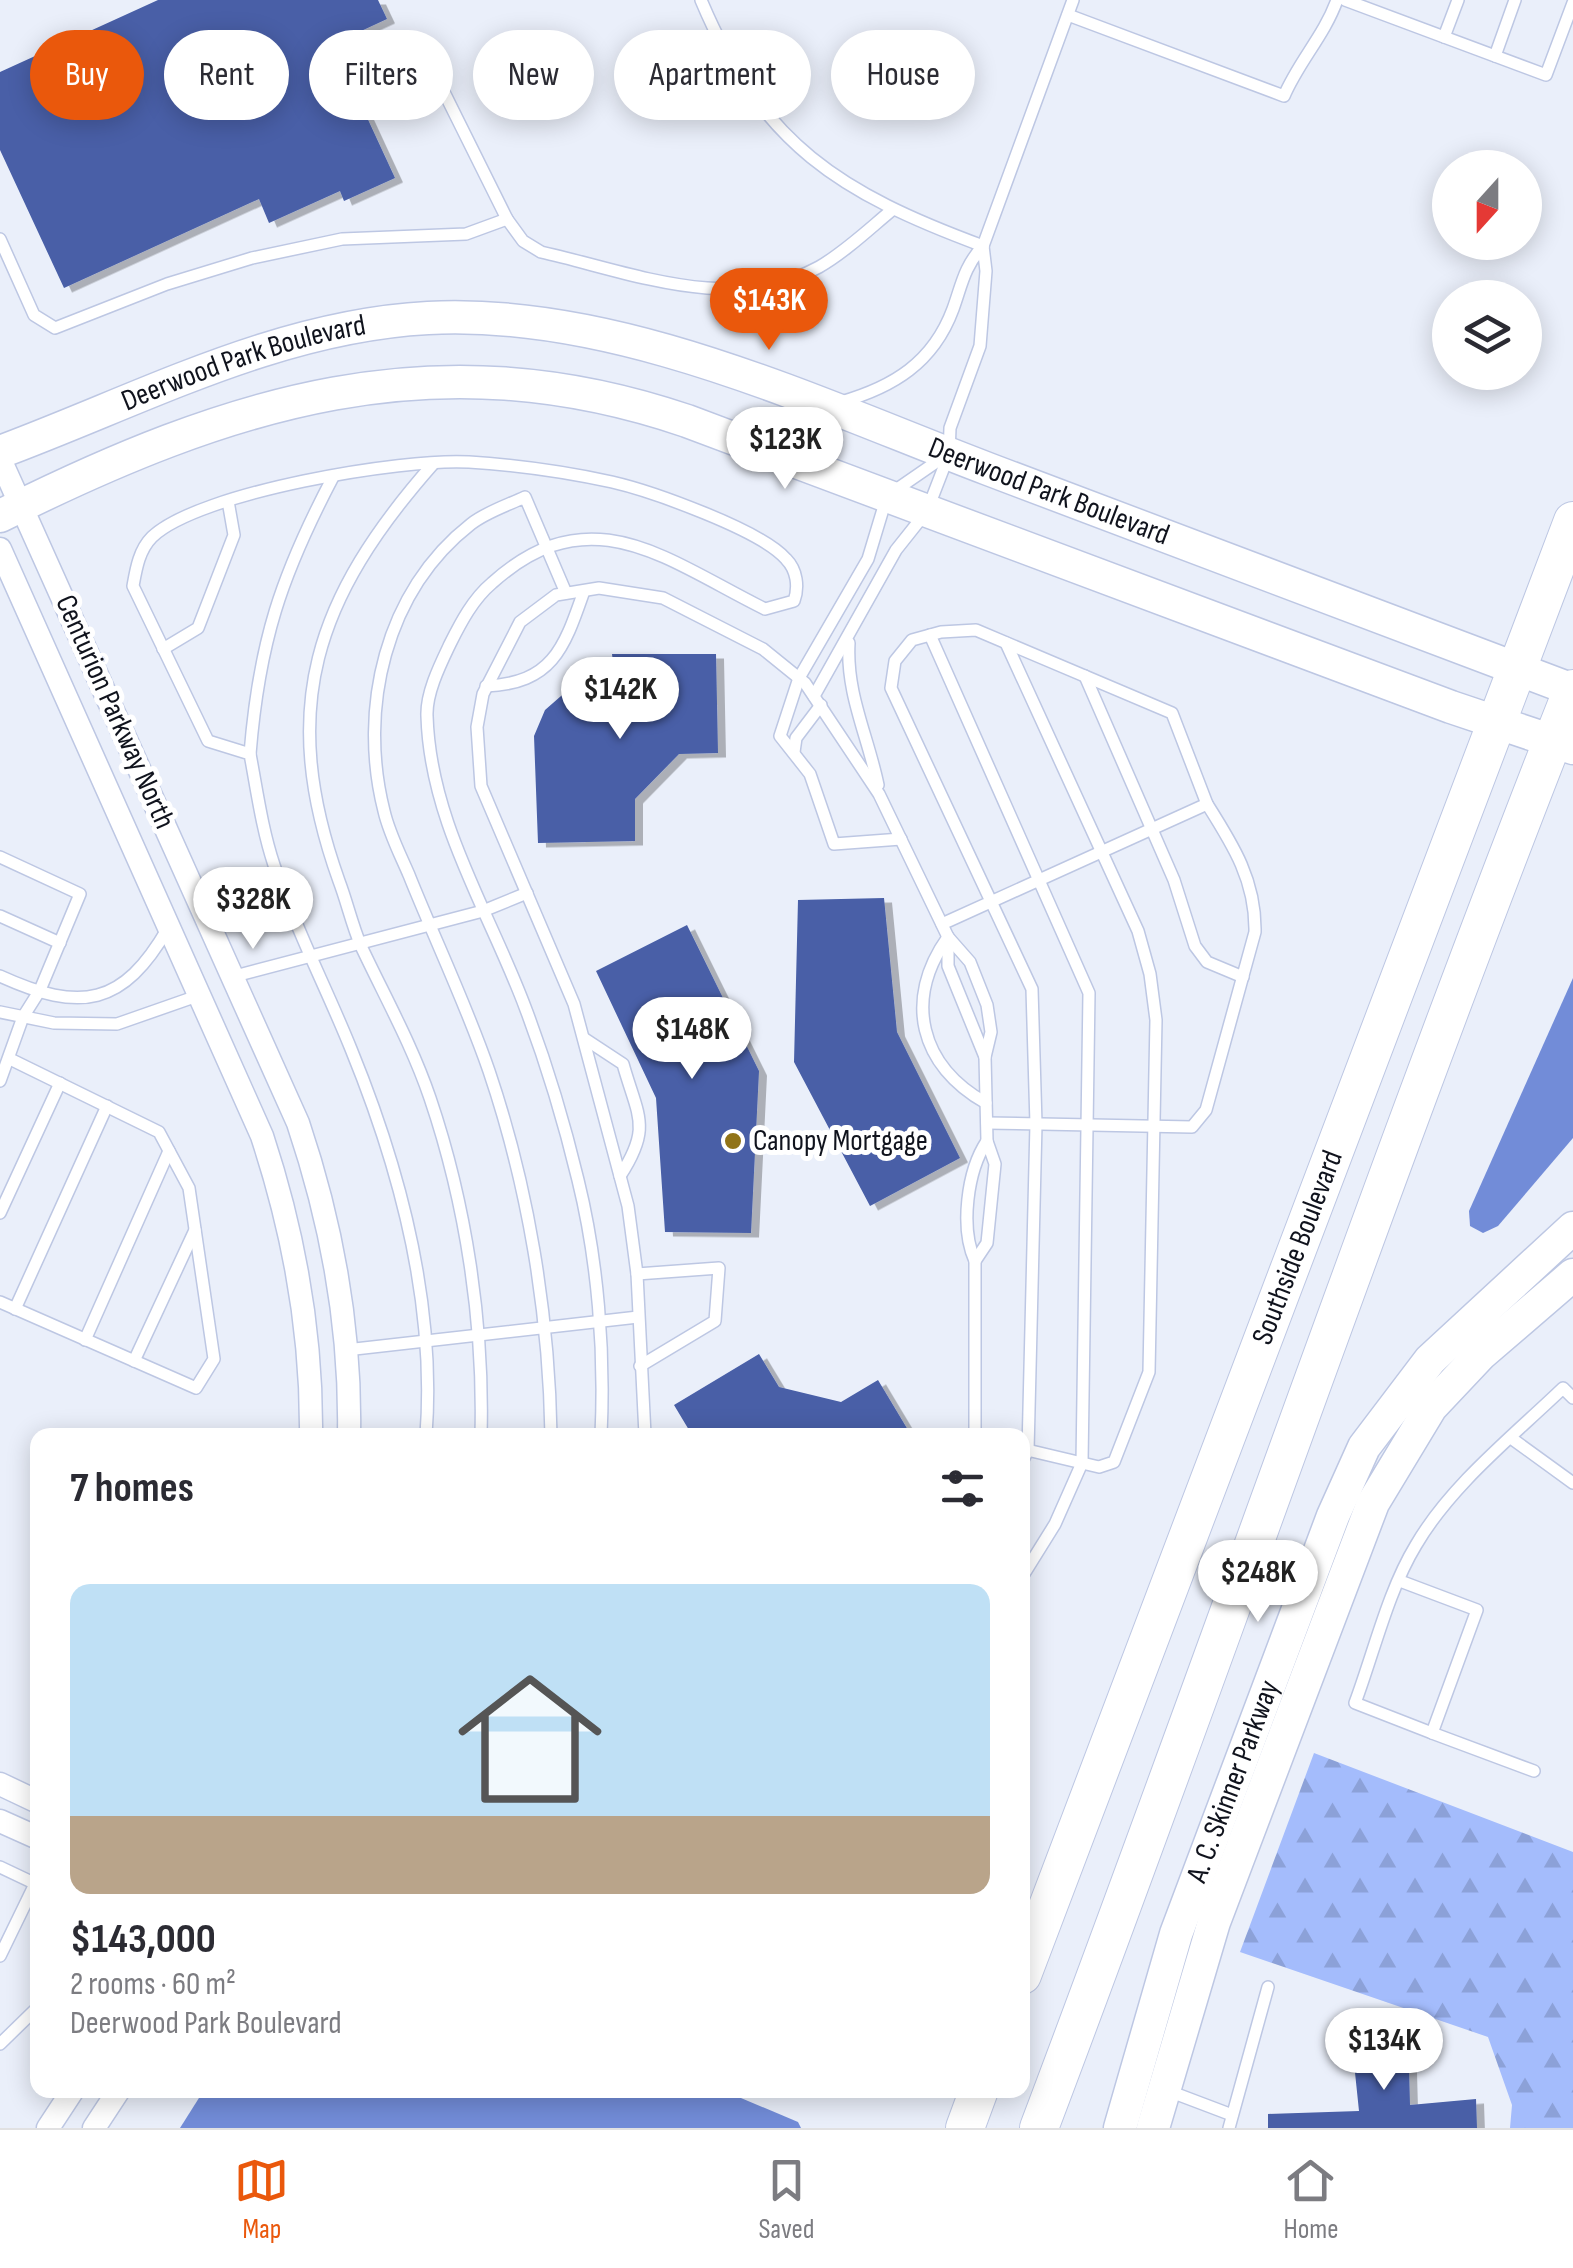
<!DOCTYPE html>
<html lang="en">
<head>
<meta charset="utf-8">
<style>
  :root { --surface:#fff; --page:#f2f2f3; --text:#2b2b33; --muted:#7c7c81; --line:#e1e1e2; --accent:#ea580c }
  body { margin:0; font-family:"Sofia Sans Condensed",sans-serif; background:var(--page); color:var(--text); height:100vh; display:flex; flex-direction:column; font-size:38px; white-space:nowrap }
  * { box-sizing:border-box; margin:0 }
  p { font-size:32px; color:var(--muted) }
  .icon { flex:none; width:55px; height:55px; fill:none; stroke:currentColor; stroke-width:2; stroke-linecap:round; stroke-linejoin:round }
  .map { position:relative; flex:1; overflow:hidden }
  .sheet { position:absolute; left:30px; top:1428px; width:1000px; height:670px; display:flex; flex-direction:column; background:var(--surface); border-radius:20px; box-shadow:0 5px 25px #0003 }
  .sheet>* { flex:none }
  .banner { position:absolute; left:30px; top:30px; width:1000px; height:90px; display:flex; gap:20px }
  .needle { width:65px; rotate:201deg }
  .controls { position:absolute; left:1432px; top:150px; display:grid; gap:20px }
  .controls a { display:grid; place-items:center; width:110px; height:110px; border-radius:50%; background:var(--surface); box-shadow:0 5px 25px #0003; font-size:50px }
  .price { position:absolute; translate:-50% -85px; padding:0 22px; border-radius:35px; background:#fff; color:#222; font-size:32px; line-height:65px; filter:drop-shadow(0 2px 5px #0008) }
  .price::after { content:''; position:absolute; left:50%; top:60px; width:30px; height:22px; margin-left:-15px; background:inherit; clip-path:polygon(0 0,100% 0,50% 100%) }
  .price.current { background:var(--accent); color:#fff }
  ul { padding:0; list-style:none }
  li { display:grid; align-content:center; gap:20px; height:530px; padding:0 40px }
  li+li { border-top:2px solid var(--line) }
  li span { display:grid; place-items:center; height:310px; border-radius:20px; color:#555 }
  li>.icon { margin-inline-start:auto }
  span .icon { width:180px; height:180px; fill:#fffc; stroke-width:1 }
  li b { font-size:42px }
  h2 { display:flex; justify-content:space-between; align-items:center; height:120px; padding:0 40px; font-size:42px }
  .tag { padding:0 35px; border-radius:45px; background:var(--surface); box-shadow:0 5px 25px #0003; font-size:35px; line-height:90px }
  .tag.current { background:var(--accent); color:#fff }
  .tab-bar { display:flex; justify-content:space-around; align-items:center; height:140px; border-top:2px solid var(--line); background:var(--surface); font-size:28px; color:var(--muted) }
  .tab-bar a { display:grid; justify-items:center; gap:5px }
  .tab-bar .current { color:var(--accent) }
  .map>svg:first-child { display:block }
  .forest { fill:url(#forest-firs) }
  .water { fill:#728cd8 }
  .building { fill:#485fa7; filter:url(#shadow) }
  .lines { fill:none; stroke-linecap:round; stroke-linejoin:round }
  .service-casing { stroke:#bdc7e3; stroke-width:14 }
  .minor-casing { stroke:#bdc7e3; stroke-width:25 }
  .secondary-casing { stroke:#bdc7e3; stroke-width:35 }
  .trunk-casing { stroke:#bdc7e3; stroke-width:40 }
  .service { stroke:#fff; stroke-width:11 }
  .minor { stroke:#fff; stroke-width:22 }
  .secondary { stroke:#fff; stroke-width:32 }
  .trunk { stroke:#fff; stroke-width:38 }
  .poi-dot { fill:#917318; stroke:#fff; stroke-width:4 }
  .labels { text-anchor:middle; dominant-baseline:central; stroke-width:10; stroke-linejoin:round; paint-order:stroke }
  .street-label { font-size:30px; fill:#10131d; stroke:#fff }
  .poi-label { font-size:30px; fill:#10131d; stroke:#fff; text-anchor:start }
</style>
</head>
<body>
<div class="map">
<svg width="1573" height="2128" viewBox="0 0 1573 2128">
  <defs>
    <pattern id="forest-firs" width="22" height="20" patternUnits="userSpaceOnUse" patternTransform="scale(2.5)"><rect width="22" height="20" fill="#a4bcfc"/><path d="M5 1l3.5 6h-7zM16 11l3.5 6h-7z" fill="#8ca1d8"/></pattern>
    <filter id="shadow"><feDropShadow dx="8" dy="4.5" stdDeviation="0" flood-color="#0004"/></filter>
  </defs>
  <rect width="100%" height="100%" fill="#eaeffa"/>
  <polygon class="forest" points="1314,1753 1573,1852 1573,2128 1510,2128 1512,2105 1488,2037 1240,1952"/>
  <g class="water">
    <polygon points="1573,978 1573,1138 1498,1226 1483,1233 1470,1226 1469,1211"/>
    <polygon points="204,2090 722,2090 798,2122 801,2128 180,2128"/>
  </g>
  <g class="building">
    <polygon points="158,0 378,0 387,19 333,44 395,178 344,201 340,191 269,223 259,199 64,288 0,150 0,72"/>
    <polygon points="612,654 716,654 718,753 679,754 635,799 635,841 538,843 534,736 545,710 593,668 613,662"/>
    <polygon points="884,898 897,1032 960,1158 870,1206 794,1062 798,900"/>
    <polygon points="687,925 759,1071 751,1233 665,1232 656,1098 596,971"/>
    <polygon points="759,1354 779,1387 841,1402 878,1380 911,1435 692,1435 674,1405"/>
    <polygon points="1408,2030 1410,2105 1476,2099 1477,2128 1268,2128 1268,2114 1359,2111 1351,2034"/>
  </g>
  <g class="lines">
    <defs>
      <g id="service">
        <path d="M701,0C762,145 840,193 983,246"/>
        <polyline points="1345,0 1546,75 1573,3"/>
        <path d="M1068,15L1284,96C1299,61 1324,36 1337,0"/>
        <polyline points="1444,37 1458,0"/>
        <polyline points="1495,56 1515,0"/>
        <path d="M427,58L507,219L523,241L541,252C630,272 732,315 819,267C845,252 869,229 892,210"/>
        <polyline points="0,239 34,315 55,328 167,284 252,258 342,239 466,234 507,219"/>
        <path d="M841,402C893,387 933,363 953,309C962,284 964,267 983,246L1073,0"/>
        <path d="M433,464C315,598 277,708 339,881C347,902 352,925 361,946C385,997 412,1045 430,1098C466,1204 484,1324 481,1435"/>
        <polyline points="930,635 1089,993 1082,1463 1055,1524 1022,1577"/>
        <path d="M849,643C846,694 868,736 878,785"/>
        <polyline points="1006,643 1138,931 1150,974 1156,1020 1149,1372 1114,1462 1099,1467 1023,1449"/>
        <polyline points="163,649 198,628 234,535 228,501"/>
        <polyline points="1085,676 1174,880 1195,946 1207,962 1243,977"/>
        <path d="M486,686C553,683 564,648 584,591"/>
        <polyline points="814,696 896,550 927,511 949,454 950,428 980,346 986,271 983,246"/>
        <polyline points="794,752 796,738 821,705"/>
        <path d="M250,754C259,642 281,576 333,477"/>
        <polyline points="901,839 834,844 810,774 780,736 799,678 868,559 887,496 945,456"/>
        <polyline points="0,857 80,894 40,990 23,1017 0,1081"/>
        <polyline points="0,916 60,943"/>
        <polyline points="942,924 1207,804 1172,713 976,630 941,632 912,640 895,661 891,688 1032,989 1036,1124 1028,1450 1022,1462"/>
        <path d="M948,937C903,1000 920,1066 986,1103"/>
        <polyline points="948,937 948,966 985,1057"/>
        <path d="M0,976C81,1013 123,1006 168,928"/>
        <polyline points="235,976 483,911 527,893"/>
        <polyline points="0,1012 54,1023 117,1024 200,995"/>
        <path d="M585,1039L623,1064C638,1117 652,1127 620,1176"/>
        <path d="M987,1123L1192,1127L1206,1110L1255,932C1256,881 1233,845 1207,804"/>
        <polyline points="0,1213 60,1083"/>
        <polyline points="637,1274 719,1268 715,1321 640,1366"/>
        <polyline points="0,1302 196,1388 214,1359 189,1188 159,1132 10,1059"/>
        <polyline points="15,1309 107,1106"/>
        <polyline points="85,1340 169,1151"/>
        <polyline points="346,1350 638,1317"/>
        <polyline points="134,1361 195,1230"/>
        <path d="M426,1435C436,1304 400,1169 351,1049C326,987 295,928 274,865C262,829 257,791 250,754L208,741L133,586C136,569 139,550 152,537C199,492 403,458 469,462C516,465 566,472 612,482C651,491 761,530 786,559C797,570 799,587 794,601L765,609C666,560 591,494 492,583C473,599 461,622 450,644C440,665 426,693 427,716C430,821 489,911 525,1007C546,1062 564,1122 578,1180C598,1261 605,1352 601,1435"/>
        <path d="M551,1435C549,1313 528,1186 489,1071C466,1004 435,940 409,875C400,854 389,833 384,811C358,709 385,591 471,524C486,512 508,505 525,497L566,593"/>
        <polyline points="645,1435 637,1274 628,1206 574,1004 481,786 477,727 483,694 520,622 556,595 599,588 663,598 763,649 805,683 879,794 948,937 970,962 987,1005 991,1032 985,1057 987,1141 995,1164 987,1243 975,1261"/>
        <path d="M975,1435V1261C960,1228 967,1171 987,1141"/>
        <polyline points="1511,1438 1573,1483"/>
        <path d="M1400,1581L1477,1610L1432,1733L1355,1703C1374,1652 1388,1591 1416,1545C1451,1485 1513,1436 1563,1388L1573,1398"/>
        <polyline points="1432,1733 1534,1771"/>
        <polyline points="0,1867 38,1885"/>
        <polyline points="0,1956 35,1884"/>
        <polyline points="0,2044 38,2007"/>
        <polyline points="1166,2090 1232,2115"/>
        <polyline points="1229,2128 1268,1987"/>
      </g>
      <g id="minor">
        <path d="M0,459L298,1123C332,1224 351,1328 349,1435"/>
        <path d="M0,549L262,1136C294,1233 312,1332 311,1435"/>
        <polyline points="0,1784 38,1802"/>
        <polyline points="0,1821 38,1838"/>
        <polyline points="48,2128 73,2090"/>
        <polyline points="94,2128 119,2090"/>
      </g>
      <g id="secondary">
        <path id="s1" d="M0,452C140,400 276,326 428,318C617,308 814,403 988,469C1183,542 1378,615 1573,690"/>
        <path d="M0,516C229,402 434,335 687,421L1451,707L1573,748"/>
        <path id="s2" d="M1120,2128L1176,1934L1333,1516L1364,1447L1430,1360L1573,1228"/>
        <polyline points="1153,2128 1214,1922 1373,1503 1431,1407 1481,1354 1573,1275"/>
      </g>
      <g id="trunk">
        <path id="s3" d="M1022,1975L1573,521"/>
        <polyline points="965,2128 979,2090"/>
        <path d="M1039,2128C1220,1650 1385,1165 1573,689"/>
      </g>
    </defs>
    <use href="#service" class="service-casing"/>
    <use href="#minor" class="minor-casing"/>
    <use href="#secondary" class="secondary-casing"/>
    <use href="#trunk" class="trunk-casing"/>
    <use href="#service" class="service"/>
    <use href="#minor" class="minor"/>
    <use href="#secondary" class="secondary"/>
    <use href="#trunk" class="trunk"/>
  </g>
  <circle class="poi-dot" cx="733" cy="1141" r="10"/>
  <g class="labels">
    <g class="street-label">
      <text stroke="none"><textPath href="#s1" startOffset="260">Deerwood Park Boulevard</textPath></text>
      <text stroke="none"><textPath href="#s1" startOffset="1100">Deerwood Park Boulevard</textPath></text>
      <text transform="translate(115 712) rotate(66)">Centurion Parkway North</text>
      <text stroke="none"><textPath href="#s3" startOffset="778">Southside Boulevard</textPath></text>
      <text stroke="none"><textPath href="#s2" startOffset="365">A. C. Skinner Parkway</textPath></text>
    </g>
    <g class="poi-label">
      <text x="753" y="1141">Canopy Mortgage</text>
    </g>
  </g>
</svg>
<div class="controls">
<a><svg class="needle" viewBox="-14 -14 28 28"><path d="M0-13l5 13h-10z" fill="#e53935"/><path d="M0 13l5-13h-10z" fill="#7c7c81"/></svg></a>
<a><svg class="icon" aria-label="layers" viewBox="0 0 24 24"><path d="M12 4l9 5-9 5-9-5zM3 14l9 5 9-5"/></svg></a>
</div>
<b class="price current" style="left:769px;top:353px">$143K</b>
<b class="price" style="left:785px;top:492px">$123K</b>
<b class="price" style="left:620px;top:742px">$142K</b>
<b class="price" style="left:253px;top:952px">$328K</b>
<b class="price" style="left:692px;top:1082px">$148K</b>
<b class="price" style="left:1258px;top:1625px">$248K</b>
<b class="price" style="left:1384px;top:2093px">$134K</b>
<div class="banner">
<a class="tag current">Buy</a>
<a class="tag">Rent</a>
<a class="tag">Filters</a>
<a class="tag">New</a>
<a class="tag">Apartment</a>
<a class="tag">House</a>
</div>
<section class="sheet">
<h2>7 homes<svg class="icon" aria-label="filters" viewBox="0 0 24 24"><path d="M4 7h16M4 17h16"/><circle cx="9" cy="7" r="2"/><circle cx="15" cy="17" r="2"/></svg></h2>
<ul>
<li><span style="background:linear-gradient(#bfe0f5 75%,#b9a48a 0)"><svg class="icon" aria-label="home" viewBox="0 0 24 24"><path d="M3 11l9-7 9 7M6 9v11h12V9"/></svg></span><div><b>$143,000</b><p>2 rooms · 60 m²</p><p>Deerwood Park Boulevard</p></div></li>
</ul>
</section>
</div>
<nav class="tab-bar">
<a class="current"><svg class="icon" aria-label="map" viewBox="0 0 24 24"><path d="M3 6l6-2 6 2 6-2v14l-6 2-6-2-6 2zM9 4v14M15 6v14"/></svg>Map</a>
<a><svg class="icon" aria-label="saved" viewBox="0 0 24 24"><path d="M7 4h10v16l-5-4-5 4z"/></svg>Saved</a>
<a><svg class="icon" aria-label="home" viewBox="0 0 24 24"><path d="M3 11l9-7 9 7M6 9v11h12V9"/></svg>Home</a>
</nav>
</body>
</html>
